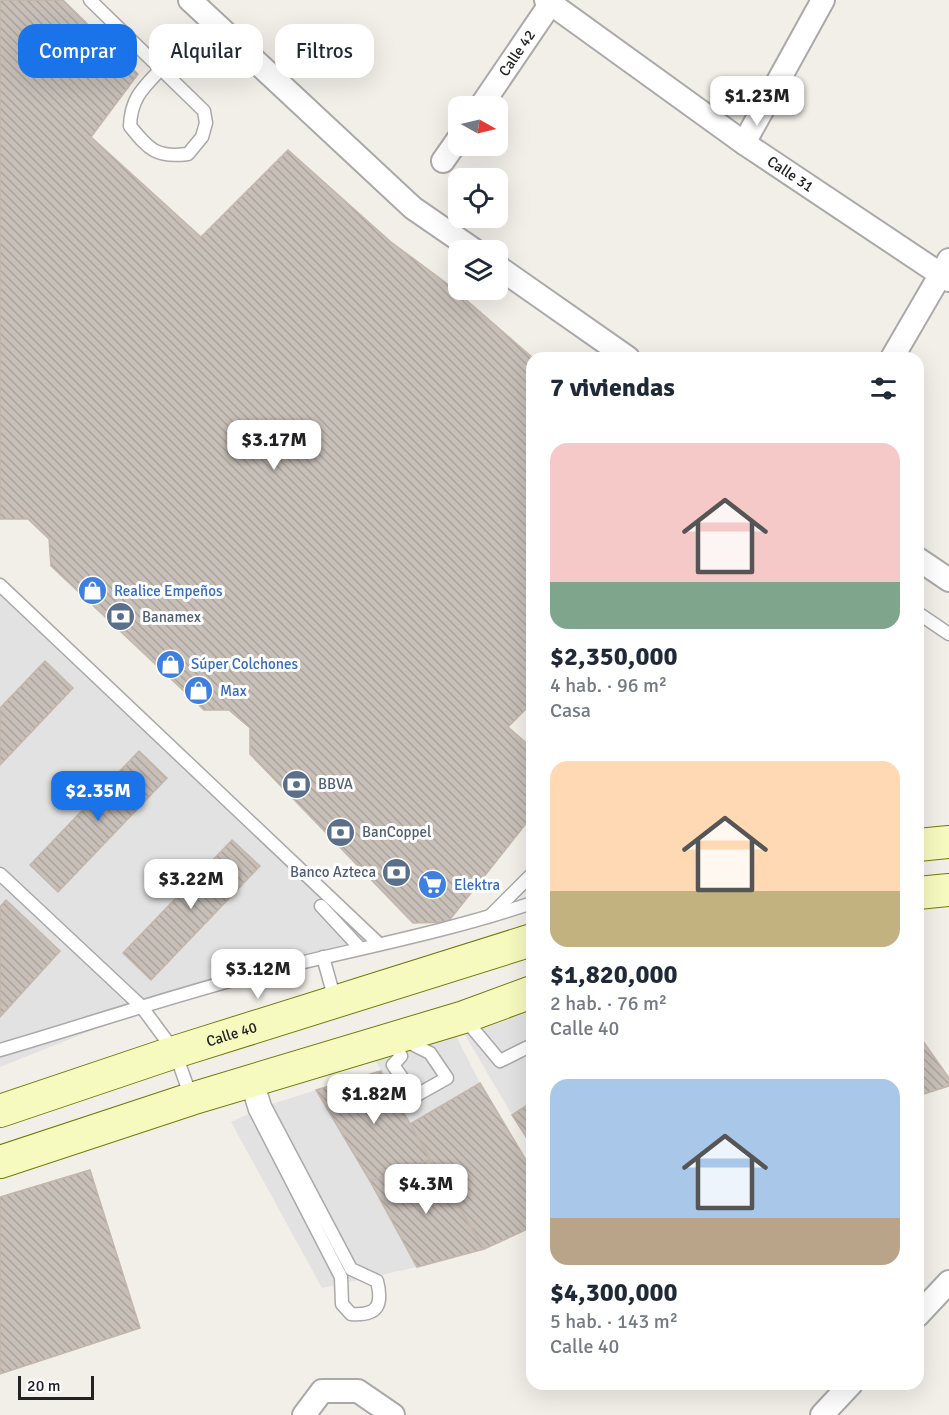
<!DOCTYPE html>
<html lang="es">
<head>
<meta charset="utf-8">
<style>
  :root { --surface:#fff; --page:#f6f6f7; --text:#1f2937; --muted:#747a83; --accent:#1a73e8 }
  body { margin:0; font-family:Signika,sans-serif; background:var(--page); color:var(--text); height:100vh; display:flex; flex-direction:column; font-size:22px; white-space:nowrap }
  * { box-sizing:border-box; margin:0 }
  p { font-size:20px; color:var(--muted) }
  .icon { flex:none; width:33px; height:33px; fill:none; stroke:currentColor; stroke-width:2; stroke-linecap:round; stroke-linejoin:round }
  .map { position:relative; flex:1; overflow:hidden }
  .drawer { position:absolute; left:526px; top:352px; width:398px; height:1038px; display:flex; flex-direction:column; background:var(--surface); border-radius:18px; box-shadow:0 6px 24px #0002 }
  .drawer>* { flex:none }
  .hud { position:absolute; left:18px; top:24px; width:418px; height:54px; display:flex; gap:12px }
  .needle { width:39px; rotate:98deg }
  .fabs { position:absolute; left:448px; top:96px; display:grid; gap:12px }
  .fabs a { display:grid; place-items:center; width:60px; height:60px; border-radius:12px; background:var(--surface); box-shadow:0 6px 24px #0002; font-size:30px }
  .scale { position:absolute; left:18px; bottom:15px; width:76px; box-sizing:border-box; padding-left:6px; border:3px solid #222; border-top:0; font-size:16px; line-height:21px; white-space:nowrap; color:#222; -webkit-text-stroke:4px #fff; paint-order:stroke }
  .price { position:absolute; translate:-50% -51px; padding:0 14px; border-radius:12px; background:#fff; color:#222; font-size:20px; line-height:39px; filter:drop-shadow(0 2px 3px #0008) }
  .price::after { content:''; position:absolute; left:50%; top:36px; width:18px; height:14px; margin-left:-9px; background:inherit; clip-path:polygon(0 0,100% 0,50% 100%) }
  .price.active { background:var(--accent); color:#fff }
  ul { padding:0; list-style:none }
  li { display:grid; align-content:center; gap:12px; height:318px; padding:0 24px }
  li span { display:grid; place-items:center; height:186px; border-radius:18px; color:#555 }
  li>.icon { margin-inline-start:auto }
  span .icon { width:108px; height:108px; fill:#fffc; stroke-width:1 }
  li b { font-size:26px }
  h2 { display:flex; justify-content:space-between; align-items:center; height:72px; padding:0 24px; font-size:26px }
  .tag { padding:0 21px; border-radius:18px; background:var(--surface); box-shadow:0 6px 24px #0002; font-size:21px; line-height:54px }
  .tag.active { background:var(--accent); color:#fff }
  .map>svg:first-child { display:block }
  .parking { fill:#e2e2e2 }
  .building { fill:url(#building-back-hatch); stroke:#c4b6ab; stroke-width:1.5 }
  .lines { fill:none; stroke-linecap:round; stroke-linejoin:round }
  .lane-casing { stroke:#a9a9a9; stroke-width:15 }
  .street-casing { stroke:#a9a9a9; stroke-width:26 }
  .secondary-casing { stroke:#707d05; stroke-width:34 }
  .lane { stroke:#fff; stroke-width:12 }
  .street { stroke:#fff; stroke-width:22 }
  .secondary { stroke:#f7fabf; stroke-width:32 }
  .labels { text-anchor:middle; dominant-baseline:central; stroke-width:6; stroke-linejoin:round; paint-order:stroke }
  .street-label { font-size:15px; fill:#222; stroke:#fff }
  .shop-label { font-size:15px; fill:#366cbe; stroke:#fff; text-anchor:start }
  .service-label { font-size:15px; fill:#4e5e75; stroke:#fff; text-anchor:start }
</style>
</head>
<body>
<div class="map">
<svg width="949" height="1415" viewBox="0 0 949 1415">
  <defs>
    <pattern id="building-back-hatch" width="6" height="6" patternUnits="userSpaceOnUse" patternTransform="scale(1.5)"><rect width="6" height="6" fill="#c7bfb8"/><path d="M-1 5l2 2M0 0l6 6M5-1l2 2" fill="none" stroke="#aba49e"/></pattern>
  </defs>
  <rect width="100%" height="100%" fill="#f2efe9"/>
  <g class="parking">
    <polygon points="0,576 393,946 183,1000 115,1021 0,1067"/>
    <polygon points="532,1011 532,1102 512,1115 465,1035"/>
    <polygon points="454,1032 480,1083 410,1124 373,1056"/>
    <polygon points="316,1090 370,1181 417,1267 322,1288 231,1122 266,1106"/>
  </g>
  <g class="building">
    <polygon points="0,0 63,0 138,74 91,137 201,237 288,150 391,242 449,285 533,358 532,703 508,727 532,748 532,816 448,922 413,923 250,754 250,728 229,710 204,710 51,566 49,539 28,519 0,519"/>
    <polygon points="45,661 73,688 0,765 0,708"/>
    <polygon points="139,751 167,778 58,892 30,865"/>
    <polygon points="232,840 260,866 151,980 123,953"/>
    <polygon points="6,900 60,951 0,1017 0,907"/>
    <polygon points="918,1034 949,1078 949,1086 918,1096"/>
    <polygon points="381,1071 430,1160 370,1181 316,1090"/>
    <polygon points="480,1083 532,1170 532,1227 484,1249 410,1124"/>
    <polygon points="532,1102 532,1146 512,1115"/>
    <polygon points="430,1160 484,1249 417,1267 370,1181"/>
    <polygon points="90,1170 140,1328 0,1374 0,1197"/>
  </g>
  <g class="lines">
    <defs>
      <g id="lane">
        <path d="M90,0L204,111L206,123L202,137L188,154C157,158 149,150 130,126C131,98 143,88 161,69"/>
        <polyline points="0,585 378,943"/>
        <polyline points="918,613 949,634"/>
        <polyline points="0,874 141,1006 175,1052 191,1097"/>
        <polyline points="321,906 360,948"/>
        <polyline points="490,916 532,874"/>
        <polyline points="323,957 335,1000"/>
        <polyline points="464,1018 500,1061 532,1045"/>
        <polyline points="393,1039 401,1056 393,1065 415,1096 447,1078 430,1053 412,1044 409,1035"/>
        <path d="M0,1050C89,1024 177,994 267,971C355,949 446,932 532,903"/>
        <path d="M247,1084L255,1110L341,1277L342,1304L351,1314C378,1316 383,1305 377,1281L351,1269L265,1106L257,1081"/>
      </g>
      <g id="street">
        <polyline points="190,0 413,208 474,250"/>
        <path id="s1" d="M546,0L744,143L949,280"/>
        <path id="s2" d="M481,106L553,0"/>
        <polyline points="744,143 823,0"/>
        <polyline points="443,161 459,138"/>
        <polyline points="498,267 628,358"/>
        <polyline points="892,358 949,260"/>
        <polyline points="918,559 949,580"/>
        <polyline points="918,1315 949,1282"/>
        <polyline points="304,1415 322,1391 358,1391 393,1415"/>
        <polyline points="822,1415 851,1384"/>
      </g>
      <g id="secondary">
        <polyline points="918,845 949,842"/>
        <polyline points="918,893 949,890"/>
        <path id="s3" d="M0,1111L175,1052L532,940"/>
        <polyline points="0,1162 191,1099 464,1017 532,992"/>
      </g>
    </defs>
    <use href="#lane" class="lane-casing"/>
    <use href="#street" class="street-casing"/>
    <use href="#secondary" class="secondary-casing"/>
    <use href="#lane" class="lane"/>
    <use href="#street" class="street"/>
    <use href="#secondary" class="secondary"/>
  </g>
  <defs>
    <symbol id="shop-disc" viewBox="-11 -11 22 22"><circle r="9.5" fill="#3f7fe0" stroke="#fff"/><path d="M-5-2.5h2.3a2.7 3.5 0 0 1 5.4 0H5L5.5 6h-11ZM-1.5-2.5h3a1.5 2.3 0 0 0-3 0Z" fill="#fff"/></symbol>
    <symbol id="bank-disc" viewBox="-11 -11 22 22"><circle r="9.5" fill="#5c6f8a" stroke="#fff"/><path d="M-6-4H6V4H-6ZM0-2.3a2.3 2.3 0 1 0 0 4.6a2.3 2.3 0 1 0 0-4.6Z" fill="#fff"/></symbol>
    <symbol id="supermarket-disc" viewBox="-11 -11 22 22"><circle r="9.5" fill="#3f7fe0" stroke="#fff"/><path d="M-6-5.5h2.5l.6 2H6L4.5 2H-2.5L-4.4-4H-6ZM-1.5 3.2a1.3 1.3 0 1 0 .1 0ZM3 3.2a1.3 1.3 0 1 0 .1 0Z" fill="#fff"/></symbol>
  </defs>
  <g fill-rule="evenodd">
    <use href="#shop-disc" x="76" y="574" width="33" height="33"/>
    <use href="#bank-disc" x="104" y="600" width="33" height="33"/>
    <use href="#shop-disc" x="154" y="648" width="33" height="33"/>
    <use href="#shop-disc" x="182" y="674" width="33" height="33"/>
    <use href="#bank-disc" x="280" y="768" width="33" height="33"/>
    <use href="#bank-disc" x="324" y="816" width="33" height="33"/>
    <use href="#bank-disc" x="380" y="856" width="33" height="33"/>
    <use href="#supermarket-disc" x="416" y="868" width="33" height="33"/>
  </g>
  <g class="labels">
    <g class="street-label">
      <text stroke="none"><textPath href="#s2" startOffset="64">Calle 42</textPath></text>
      <text stroke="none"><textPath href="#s1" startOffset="300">Calle 31</textPath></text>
      <text stroke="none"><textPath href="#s3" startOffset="244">Calle 40</textPath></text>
    </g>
    <g class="shop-label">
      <text x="114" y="591">Realice Empeños</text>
      <text x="191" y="664">Súper Colchones</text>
      <text x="220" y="691">Max</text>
      <text x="454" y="885">Elektra</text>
    </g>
    <g class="service-label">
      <text x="142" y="617">Banamex</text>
      <text x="318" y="784">BBVA</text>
      <text x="362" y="832">BanCoppel</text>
      <text x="376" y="872" text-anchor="end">Banco Azteca</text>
    </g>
  </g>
</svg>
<div class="fabs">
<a><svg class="needle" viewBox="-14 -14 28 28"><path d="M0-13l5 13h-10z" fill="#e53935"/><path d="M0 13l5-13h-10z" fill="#747a83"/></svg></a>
<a><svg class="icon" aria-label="locate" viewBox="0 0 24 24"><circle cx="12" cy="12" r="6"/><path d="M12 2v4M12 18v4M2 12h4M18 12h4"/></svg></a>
<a><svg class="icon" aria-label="layers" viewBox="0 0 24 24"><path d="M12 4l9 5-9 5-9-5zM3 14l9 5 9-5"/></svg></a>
</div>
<div class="scale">20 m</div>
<b class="price" style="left:757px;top:127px">$1.23M</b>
<b class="price" style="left:274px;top:471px">$3.17M</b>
<b class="price active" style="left:98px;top:822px">$2.35M</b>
<b class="price" style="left:191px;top:910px">$3.22M</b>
<b class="price" style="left:258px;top:1000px">$3.12M</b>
<b class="price" style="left:374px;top:1125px">$1.82M</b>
<b class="price" style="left:426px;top:1215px">$4.3M</b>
<div class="hud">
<a class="tag active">Comprar</a>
<a class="tag">Alquilar</a>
<a class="tag">Filtros</a>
</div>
<section class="drawer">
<h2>7 viviendas<svg class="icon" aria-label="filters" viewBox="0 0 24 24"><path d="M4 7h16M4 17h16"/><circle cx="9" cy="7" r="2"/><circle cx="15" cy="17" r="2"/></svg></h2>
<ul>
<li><span style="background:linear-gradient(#f6c9c9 75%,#7fa58c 0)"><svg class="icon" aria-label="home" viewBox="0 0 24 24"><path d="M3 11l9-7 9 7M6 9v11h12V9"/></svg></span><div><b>$2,350,000</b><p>4 hab. · 96 m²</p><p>Casa</p></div></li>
<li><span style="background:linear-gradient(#ffd9b3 70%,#c2b280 0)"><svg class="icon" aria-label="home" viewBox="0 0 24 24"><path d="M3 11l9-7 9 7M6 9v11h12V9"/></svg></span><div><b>$1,820,000</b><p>2 hab. · 76 m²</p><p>Calle 40</p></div></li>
<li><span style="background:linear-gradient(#a9c7e8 75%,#b9a48a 0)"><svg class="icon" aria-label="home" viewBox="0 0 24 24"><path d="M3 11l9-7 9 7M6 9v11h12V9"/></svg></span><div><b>$4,300,000</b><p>5 hab. · 143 m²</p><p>Calle 40</p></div></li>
</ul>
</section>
</div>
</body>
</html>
